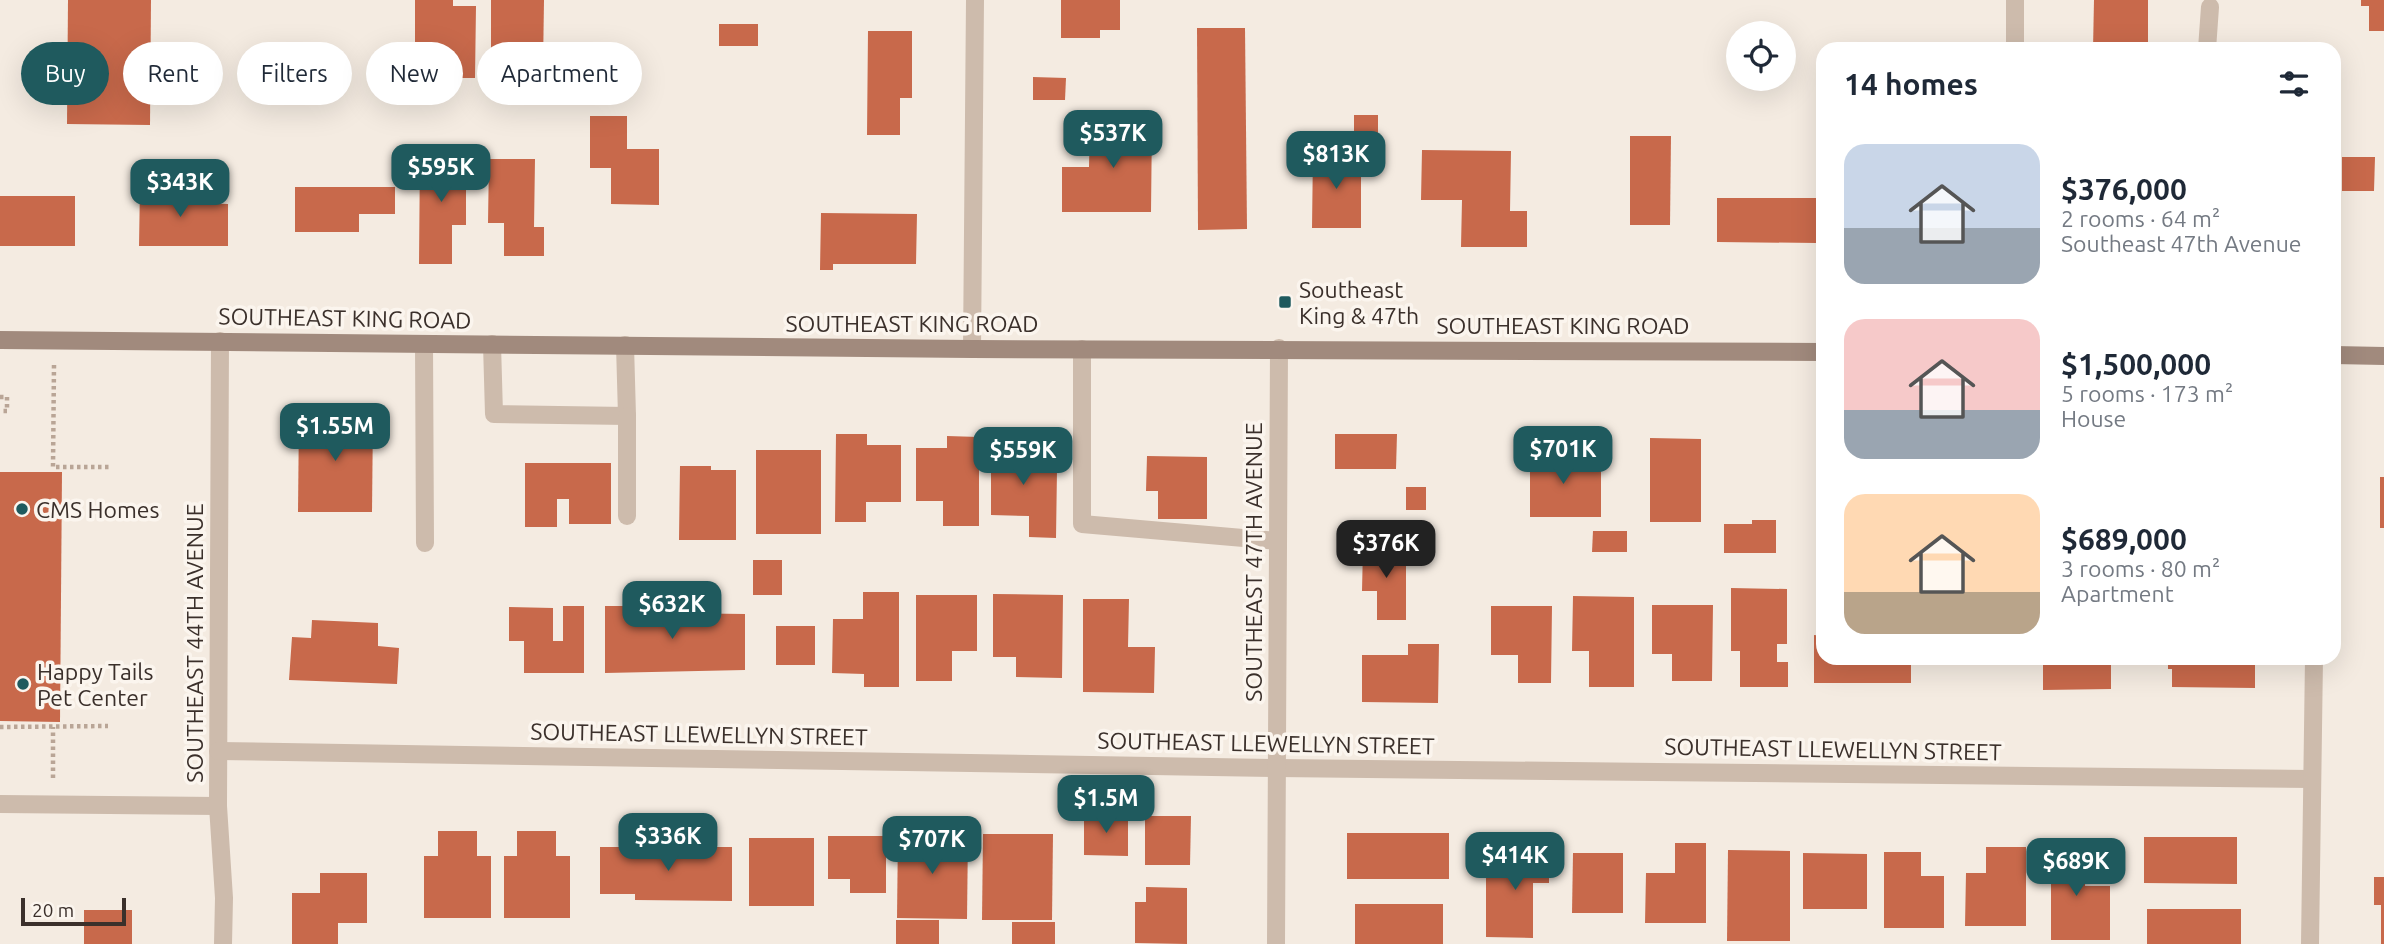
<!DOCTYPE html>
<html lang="en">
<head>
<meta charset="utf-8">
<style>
  :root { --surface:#fff; --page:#f6f6f7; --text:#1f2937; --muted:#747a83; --accent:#1f5a5e }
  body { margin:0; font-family:Ubuntu,sans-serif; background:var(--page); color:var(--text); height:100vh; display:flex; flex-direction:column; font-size:26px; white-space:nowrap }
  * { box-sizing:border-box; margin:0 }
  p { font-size:23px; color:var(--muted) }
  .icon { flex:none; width:38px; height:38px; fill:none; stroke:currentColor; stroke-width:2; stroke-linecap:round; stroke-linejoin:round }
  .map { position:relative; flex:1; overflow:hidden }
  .panel { position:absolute; left:1816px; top:42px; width:525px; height:623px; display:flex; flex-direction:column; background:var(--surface); border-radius:21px; box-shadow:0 7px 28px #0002 }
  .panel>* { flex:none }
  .guide { position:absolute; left:21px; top:42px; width:665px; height:63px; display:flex; gap:14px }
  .controls { position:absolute; left:1726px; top:21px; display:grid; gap:14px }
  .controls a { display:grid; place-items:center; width:70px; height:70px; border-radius:50%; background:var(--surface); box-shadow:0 7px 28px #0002; font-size:35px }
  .scale { position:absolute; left:21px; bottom:18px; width:105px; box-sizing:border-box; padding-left:7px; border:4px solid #3b302b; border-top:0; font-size:19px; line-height:24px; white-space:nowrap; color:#3b302b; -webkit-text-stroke:5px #fbf5ee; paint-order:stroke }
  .price { position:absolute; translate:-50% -60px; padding:0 16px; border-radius:14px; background:var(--accent); color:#fff; font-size:23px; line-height:46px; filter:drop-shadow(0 2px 4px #0008) }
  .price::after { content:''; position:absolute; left:50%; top:42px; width:21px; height:16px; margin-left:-10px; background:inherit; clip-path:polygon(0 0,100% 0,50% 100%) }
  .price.active { background:#222; color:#fff }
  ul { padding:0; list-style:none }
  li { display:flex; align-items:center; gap:21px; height:175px; padding:0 28px }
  li span { display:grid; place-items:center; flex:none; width:196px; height:140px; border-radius:21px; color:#555 }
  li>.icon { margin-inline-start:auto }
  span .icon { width:84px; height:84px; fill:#fffc; stroke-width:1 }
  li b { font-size:30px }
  h2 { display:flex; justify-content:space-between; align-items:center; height:84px; padding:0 28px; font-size:30px }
  .chip { padding:0 24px; border-radius:32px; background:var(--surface); box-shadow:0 7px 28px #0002; font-size:24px; line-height:63px }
  .chip.active { background:var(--accent); color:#fff }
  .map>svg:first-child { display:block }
  .building { fill:#c8694b }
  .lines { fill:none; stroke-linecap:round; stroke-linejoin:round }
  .path { stroke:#b9a596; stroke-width:4.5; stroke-dasharray:3.5 3.5; stroke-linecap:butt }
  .service { stroke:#cdbbac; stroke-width:18 }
  .minor { stroke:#cdbbac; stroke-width:18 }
  .secondary { stroke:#a18a7d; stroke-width:18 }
  .poi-dot { fill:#1f5a5e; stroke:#fbf5ee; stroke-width:2.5 }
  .labels { text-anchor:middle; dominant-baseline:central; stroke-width:7; stroke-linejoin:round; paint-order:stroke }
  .poi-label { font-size:23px; fill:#3b302b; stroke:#fbf5ee; text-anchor:start }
  .street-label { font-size:23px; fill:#3b302b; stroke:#fbf5ee }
</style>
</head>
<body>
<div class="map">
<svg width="2384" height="944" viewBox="0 0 2384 944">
  <rect width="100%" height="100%" fill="#f4ebe1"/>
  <g class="building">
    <polygon points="68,0 151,0 150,125 67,124"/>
    <polygon points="415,0 453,0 453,6 476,6 475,78 415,78"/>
    <polygon points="491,0 544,0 543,66 491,66"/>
    <polygon points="1061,0 1120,0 1120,30 1100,30 1100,38 1061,38"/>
    <polygon points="2094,0 2148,0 2148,49 2093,49"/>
    <polygon points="2361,0 2384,0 2384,31 2369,31 2369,6 2361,6"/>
    <rect x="719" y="24" width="39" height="22"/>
    <polygon points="1197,28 1245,28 1247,229 1198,230"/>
    <polygon points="868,31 912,31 912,98 900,98 900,135 867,135"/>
    <polygon points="1033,77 1066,78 1065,100 1033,100"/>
    <polygon points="1354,115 1378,115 1378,149 1354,148"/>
    <polygon points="590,116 627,116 627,149 659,149 659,205 611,204 611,168 590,168"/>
    <polygon points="1090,120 1152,120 1151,212 1062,212 1062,167 1089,167"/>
    <polygon points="1630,136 1671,136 1670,225 1630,225"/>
    <polygon points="1422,150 1511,151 1510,211 1527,211 1527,247 1461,247 1462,200 1421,200"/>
    <polygon points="1313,151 1342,152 1342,160 1361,160 1361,228 1312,228"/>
    <polygon points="420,153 466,153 466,225 452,225 452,264 419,264"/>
    <polygon points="2342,157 2375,157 2374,191 2342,191"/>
    <polygon points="489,159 535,159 534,227 544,227 544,256 504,256 504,223 488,223"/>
    <polygon points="140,186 194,186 193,203 228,204 228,246 139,246"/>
    <polygon points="295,187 395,187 395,214 359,214 359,232 295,232"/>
    <rect x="0" y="196" width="75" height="50"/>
    <polygon points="1717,198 1817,198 1817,243 1717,242"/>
    <polygon points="821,213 917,214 916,264 833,264 833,270 820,270"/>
    <polygon points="299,414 373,414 372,512 298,512"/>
    <polygon points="836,434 867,434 867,445 901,445 901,502 866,502 866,522 835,522"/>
    <polygon points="1335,434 1397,434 1396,469 1335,469"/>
    <polygon points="947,436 979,437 979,526 943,526 943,501 916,501 916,448 947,448"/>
    <polygon points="991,437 1029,437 1029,470 1057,470 1056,538 1029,537 1029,516 991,515"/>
    <polygon points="1650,438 1701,439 1701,522 1650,522"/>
    <polygon points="1530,448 1568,448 1568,466 1601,466 1601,517 1530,517"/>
    <rect x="756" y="450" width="65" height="84"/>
    <polygon points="1147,456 1207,457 1207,519 1158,519 1158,491 1146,491"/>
    <polygon points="525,463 611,463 611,524 569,524 569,499 557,499 557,527 525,527"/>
    <polygon points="1817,465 1824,465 1824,512 1816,512"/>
    <polygon points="680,466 711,466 711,470 736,470 736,540 679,540"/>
    <polygon points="0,472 62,472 60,722 0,721"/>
    <rect x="2380" y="477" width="4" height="51"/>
    <rect x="1406" y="487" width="20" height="23"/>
    <polygon points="1752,520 1776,520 1776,553 1724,553 1724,524 1752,524"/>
    <polygon points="1593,531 1627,531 1627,552 1592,552"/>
    <polygon points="1363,547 1406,547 1406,620 1377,620 1377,591 1362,591"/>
    <rect x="753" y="560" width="29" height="35"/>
    <polygon points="1731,588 1787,589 1787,644 1777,644 1777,662 1788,662 1788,687 1740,687 1740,651 1731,651"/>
    <polygon points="863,592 899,592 899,687 864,687 864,674 832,673 833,619 863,619"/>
    <polygon points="993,594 1063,595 1062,678 1016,677 1016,657 993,657"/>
    <polygon points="916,595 977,595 977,651 952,651 952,681 916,681"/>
    <polygon points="1573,596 1634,597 1634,687 1589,687 1589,651 1572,651"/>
    <polygon points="1083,599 1129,599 1128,647 1155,647 1154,693 1083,692"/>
    <polygon points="1652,605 1713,605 1712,681 1672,681 1672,654 1652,654"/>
    <polygon points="563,606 584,606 584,673 524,673 524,641 509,641 509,607 553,608 553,641 563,641"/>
    <polygon points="605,606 670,606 670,613 745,614 745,670 605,673"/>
    <polygon points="1491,606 1552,606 1551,683 1518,683 1518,655 1491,655"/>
    <polygon points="312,620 378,623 378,646 399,648 397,684 289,680 292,637 311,638"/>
    <rect x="776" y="626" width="39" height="39"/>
    <polygon points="1814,635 1824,636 1824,658 1911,658 1911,683 1814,683"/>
    <polygon points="1408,644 1439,644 1438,703 1362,702 1362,655 1408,655"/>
    <polygon points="2043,658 2111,658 2111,689 2043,690"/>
    <polygon points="2168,658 2255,658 2255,688 2172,687 2172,669 2168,669"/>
    <polygon points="1084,815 1128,815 1128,856 1084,855"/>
    <polygon points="1145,816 1191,816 1190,865 1145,865"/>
    <polygon points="438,831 477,831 477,856 491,856 491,918 424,918 424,856 438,856"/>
    <polygon points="517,831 556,831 556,856 570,856 570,918 504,918 504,856 517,856"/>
    <polygon points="898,832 968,833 967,919 897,918"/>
    <rect x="1347" y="833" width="102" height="46"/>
    <polygon points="983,834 1053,834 1052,920 982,920"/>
    <polygon points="828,836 886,836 886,893 850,893 850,879 828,879"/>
    <polygon points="2144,837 2237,837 2237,884 2144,883"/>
    <rect x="749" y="838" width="65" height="68"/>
    <polygon points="1675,843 1706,843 1706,923 1645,923 1646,873 1675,873"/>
    <polygon points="1508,846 1549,846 1549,883 1533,883 1533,938 1486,937 1486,866 1508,866"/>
    <polygon points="600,847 732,847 732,901 635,900 635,894 600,894"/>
    <polygon points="1986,847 2026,847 2026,926 1965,926 1966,873 1986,873"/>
    <polygon points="2043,848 2086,848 2085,886 2110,886 2110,940 2051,940 2051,872 2042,872"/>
    <polygon points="1728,850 1790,851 1790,941 1727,941"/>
    <polygon points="1884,852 1921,852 1921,876 1944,876 1944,928 1884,928"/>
    <polygon points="1573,853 1623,853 1623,913 1572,913"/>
    <polygon points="1803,853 1867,854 1867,909 1803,909"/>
    <polygon points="320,873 367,873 367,923 338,923 338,944 292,944 292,893 320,893"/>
    <polygon points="2374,877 2384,877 2384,944 2381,944 2381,905 2374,905"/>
    <polygon points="1146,887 1187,888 1187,944 1135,943 1135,902 1146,902"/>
    <rect x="1355" y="904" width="88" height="40"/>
    <rect x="2147" y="909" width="94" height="35"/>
    <rect x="84" y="910" width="48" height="34"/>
    <rect x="896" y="920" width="43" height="24"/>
    <rect x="1012" y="922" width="43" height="22"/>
  </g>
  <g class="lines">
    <g class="path">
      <polyline points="54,365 53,467 109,467"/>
      <polyline points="0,397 7,397 7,411 0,411"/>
      <polyline points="0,727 108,726"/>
      <polyline points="53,778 53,727"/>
    </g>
    <g class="service">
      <polyline points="2207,49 2210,7"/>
      <polyline points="424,344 425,543"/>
      <polyline points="492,344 494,414 627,416 625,345"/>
      <polyline points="1082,349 1082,524 1278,541"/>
      <polyline points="627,416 627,516"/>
      <polyline points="0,804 218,806"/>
    </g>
    <g class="minor">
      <polyline points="2015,49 2015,0"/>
      <polyline points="220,341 218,806 224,898 223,944"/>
      <polyline points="972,349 975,0"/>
      <polyline points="218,751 1277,768 2312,779"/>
      <polyline points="1276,944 1279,348"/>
      <polyline points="2310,944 2314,658"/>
    </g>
    <g class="secondary">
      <polyline points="0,340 972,349 1824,352"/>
      <polyline points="2334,355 2384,356"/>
    </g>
  </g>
  <g class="poi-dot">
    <rect x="1278" y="295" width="14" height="14" rx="3.5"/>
    <circle cx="22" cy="509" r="7"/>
    <circle cx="23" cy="684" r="7"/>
  </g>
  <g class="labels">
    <g class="poi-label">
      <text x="1299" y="289">Southeast<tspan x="1299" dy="26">King &amp; 47th</tspan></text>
      <text x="36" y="509">CMS Homes</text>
      <text x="37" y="671">Happy Tails<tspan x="37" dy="26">Pet Center</tspan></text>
    </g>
    <g class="street-label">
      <text transform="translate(345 318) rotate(1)">SOUTHEAST KING ROAD</text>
      <text x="912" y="323">SOUTHEAST KING ROAD</text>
      <text x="1563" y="325">SOUTHEAST KING ROAD</text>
      <text transform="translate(1253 562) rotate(-90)">SOUTHEAST 47TH AVENUE</text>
      <text transform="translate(194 643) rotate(-90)">SOUTHEAST 44TH AVENUE</text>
      <text transform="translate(699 734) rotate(1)">SOUTHEAST LLEWELLYN STREET</text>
      <text transform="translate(1266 743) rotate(1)">SOUTHEAST LLEWELLYN STREET</text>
      <text transform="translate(1833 749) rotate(1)">SOUTHEAST LLEWELLYN STREET</text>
    </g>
  </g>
</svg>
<div class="controls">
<a><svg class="icon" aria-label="locate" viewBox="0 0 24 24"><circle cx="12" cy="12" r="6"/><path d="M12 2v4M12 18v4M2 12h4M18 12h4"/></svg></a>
</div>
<div class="scale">20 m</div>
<b class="price" style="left:1113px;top:170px">$537K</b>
<b class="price" style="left:1336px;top:191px">$813K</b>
<b class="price" style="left:441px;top:204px">$595K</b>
<b class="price" style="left:180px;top:219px">$343K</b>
<b class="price" style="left:335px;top:463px">$1.55M</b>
<b class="price" style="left:1563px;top:486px">$701K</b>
<b class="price" style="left:1023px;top:487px">$559K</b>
<b class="price active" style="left:1386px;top:580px">$376K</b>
<b class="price" style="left:672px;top:641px">$632K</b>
<b class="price" style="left:1106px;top:835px">$1.5M</b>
<b class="price" style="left:668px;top:873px">$336K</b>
<b class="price" style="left:932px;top:876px">$707K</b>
<b class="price" style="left:1515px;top:892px">$414K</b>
<b class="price" style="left:2076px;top:898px">$689K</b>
<div class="guide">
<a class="chip active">Buy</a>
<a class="chip">Rent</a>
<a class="chip">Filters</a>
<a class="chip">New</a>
<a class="chip">Apartment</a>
</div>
<section class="panel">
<h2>14 homes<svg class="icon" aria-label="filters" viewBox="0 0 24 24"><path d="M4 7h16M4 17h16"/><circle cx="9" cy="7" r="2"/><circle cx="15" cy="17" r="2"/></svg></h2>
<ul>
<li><span style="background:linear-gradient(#c9d6e8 60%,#9aa5b1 0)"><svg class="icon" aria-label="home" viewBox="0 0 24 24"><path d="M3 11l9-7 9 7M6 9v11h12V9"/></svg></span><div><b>$376,000</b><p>2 rooms · 64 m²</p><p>Southeast 47th Avenue</p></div></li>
<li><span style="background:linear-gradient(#f6c9c9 65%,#9aa5b1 0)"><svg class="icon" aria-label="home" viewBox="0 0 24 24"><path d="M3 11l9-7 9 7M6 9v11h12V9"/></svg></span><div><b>$1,500,000</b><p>5 rooms · 173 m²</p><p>House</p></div></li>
<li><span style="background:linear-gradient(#ffd9b3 70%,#b9a48a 0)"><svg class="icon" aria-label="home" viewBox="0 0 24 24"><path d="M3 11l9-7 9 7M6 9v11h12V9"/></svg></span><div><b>$689,000</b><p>3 rooms · 80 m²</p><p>Apartment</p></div></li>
</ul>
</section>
</div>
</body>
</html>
